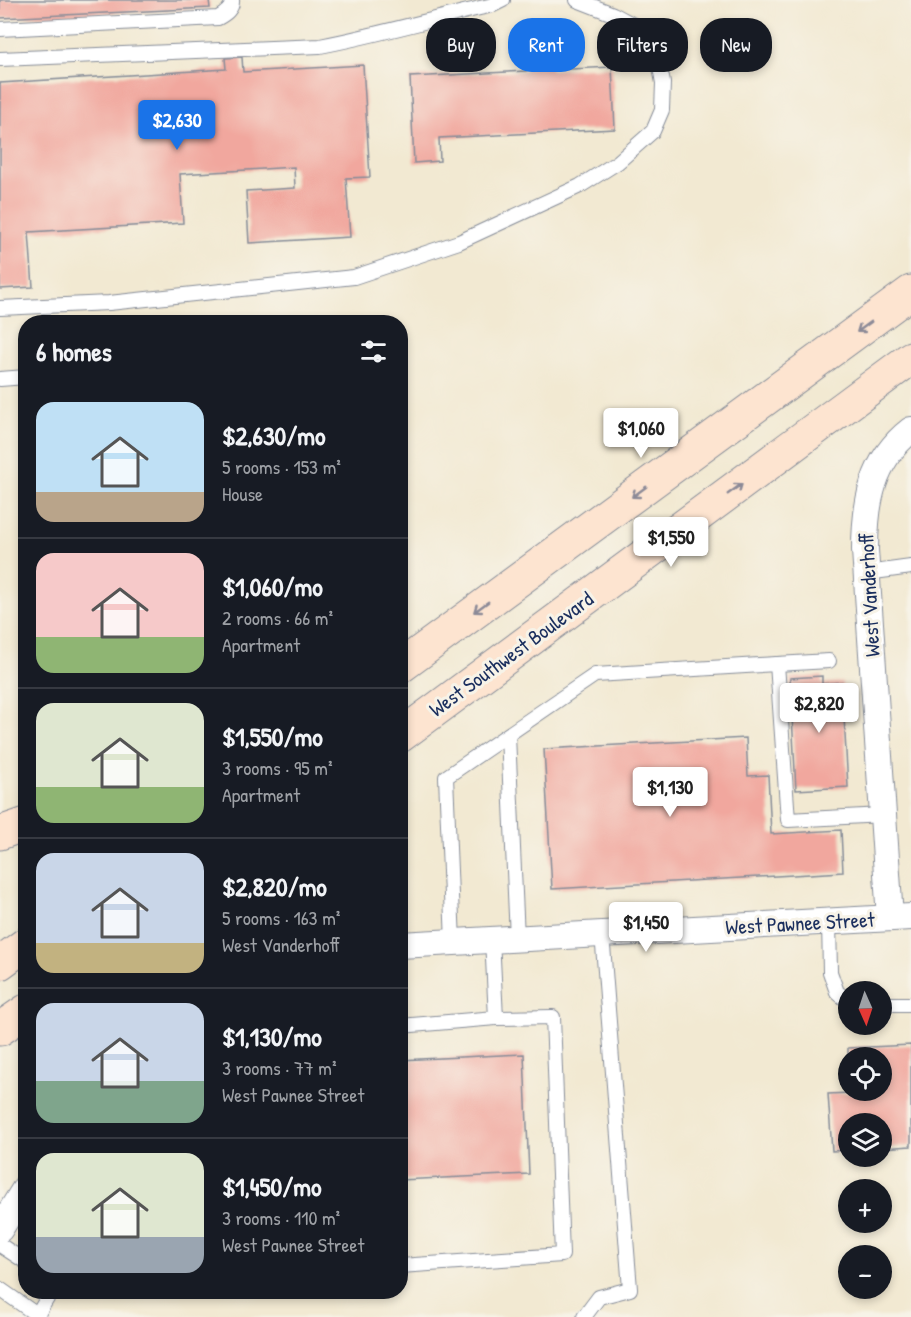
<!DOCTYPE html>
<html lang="en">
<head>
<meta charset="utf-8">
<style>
  :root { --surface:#171b24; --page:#20242c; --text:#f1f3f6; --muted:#9ea1a6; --line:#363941; --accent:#1a73e8 }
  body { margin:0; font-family:"Patrick Hand",sans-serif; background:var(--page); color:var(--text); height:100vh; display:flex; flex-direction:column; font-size:22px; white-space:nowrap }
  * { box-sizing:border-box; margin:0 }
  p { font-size:20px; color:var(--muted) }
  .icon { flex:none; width:33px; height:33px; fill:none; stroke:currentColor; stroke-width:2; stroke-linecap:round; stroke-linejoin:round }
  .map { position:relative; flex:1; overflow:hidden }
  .drawer { position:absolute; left:18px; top:315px; width:390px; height:984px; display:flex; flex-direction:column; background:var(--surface); border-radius:24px; box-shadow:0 3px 9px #0003 }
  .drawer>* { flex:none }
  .banner { position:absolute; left:426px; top:18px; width:394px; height:54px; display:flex; gap:12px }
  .needle { width:39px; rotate:177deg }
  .buttons { position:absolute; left:838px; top:981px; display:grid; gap:12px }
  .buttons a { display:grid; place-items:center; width:54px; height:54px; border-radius:50%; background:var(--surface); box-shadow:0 3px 9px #0003; font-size:30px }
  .price { position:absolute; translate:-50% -51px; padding:0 14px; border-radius:6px; background:#fff; color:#222; font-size:20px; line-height:39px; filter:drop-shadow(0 2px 3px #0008) }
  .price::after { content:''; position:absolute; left:50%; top:36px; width:18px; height:14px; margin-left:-9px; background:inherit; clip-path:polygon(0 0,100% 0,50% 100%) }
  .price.on { background:var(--accent); color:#fff }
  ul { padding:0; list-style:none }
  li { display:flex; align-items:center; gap:18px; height:150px; padding:0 18px }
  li+li { border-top:2px solid var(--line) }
  li span { display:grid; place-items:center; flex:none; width:168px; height:120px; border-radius:18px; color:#555 }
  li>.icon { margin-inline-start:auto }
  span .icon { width:72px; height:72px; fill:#fffc; stroke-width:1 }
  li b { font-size:26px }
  h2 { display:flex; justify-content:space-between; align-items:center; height:72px; padding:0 18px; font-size:26px }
  .tag { padding:0 21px; border-radius:24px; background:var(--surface); box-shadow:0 3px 9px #0003; font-size:21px; line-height:54px }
  .tag.on { background:var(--accent); color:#fff }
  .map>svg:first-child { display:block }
  .building { fill:#f1a79e }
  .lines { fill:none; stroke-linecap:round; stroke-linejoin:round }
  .service-casing { stroke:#868c98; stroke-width:16 }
  .minor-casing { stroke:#868c98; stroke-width:28 }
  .secondary-casing { stroke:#868c98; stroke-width:35 }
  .service { stroke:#fff; stroke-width:14 }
  .minor { stroke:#fff; stroke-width:26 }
  .secondary { stroke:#fde4d0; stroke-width:33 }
  .oneway { stroke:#8c8a97 }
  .labels { text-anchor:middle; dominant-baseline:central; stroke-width:6; stroke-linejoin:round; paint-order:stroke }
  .street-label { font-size:21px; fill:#1b2f5e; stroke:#f7f3e8 }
</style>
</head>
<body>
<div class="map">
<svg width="911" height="1317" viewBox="0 0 911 1317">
  <rect width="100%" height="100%" fill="#f7f3e8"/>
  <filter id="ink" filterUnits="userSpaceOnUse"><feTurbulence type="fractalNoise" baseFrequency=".0167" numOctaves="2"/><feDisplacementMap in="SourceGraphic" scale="12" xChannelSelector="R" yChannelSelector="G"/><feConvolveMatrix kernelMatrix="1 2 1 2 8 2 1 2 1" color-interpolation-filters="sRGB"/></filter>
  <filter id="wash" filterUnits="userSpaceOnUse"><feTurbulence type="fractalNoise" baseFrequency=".008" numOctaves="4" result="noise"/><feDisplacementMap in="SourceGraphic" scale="24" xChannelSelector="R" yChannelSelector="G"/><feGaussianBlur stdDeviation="1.35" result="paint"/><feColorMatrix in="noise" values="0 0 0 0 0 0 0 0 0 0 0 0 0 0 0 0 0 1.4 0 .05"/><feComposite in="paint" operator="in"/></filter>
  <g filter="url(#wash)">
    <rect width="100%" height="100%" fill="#f2e9d2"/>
    <g id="blocks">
      <g class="building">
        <polygon points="0,0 209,0 210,8 0,18"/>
        <polygon points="550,31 551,70 612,67 615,129 439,138 440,161 414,163 410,77 526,71 524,32"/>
        <polygon points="242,57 243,72 363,65 370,177 346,178 350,237 249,243 246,191 295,188 294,167 180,174 183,223 29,232 33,287 0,289 0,83 226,69 225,58"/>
        <polygon points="822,676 822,684 842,682 848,787 796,790 790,678"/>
        <polygon points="746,738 748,776 768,775 771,834 841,830 843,872 552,889 544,749"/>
        <polygon points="911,1045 911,1146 882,1148 882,1124 849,1124 849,1150 832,1151 828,1094 850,1093 850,1090 882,1090 882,1058 848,1058 848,1048"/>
        <polygon points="524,1054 529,1174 400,1180 400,1060"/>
      </g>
    </g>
  </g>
  <g filter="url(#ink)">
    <use href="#blocks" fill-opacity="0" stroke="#868c98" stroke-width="1.5"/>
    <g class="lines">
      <defs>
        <g id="service">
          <path d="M0,29L218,18C225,14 233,9 232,0"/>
          <path d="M0,59L320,46C378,35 435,18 493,5L503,0"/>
          <polyline points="0,308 109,303 354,277 459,242 580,186 618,162 653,131 662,110 663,83 657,52 641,29 613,14 577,0"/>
          <polyline points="0,379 26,377"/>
          <polyline points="867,573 911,567"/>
          <polyline points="777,664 829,661"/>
          <polyline points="508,735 517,938"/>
          <polyline points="829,921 830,972 837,992 849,1002"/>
          <polyline points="453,942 446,777 595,675 777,664 788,820 883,815"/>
          <polyline points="882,1004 911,1004"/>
          <polyline points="400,1026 496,1018 492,939"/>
          <polyline points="0,1245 26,1262"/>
          <polyline points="400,1266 562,1255 553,1017 496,1018"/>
          <polyline points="0,1289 37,1315"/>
          <polyline points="36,1317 51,1292"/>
          <polyline points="584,1317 599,1297 630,1289 602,933"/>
        </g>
        <g id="minor">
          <path d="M890,918L865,550C865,503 872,460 911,430"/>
          <polyline points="400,945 911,917"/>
          <polyline points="0,1229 26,1187"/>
        </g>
        <g id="secondary">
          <polyline points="400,667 911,292"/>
          <polyline points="400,736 911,358"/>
          <polyline points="0,833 26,824"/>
          <polyline points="0,963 26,944"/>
          <polyline points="0,1029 26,1011"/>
        </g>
      </defs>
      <use href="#service" class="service-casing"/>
      <use href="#minor" class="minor-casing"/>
      <use href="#secondary" class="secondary-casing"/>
      <use href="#service" class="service"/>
      <use href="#minor" class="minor"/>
      <use href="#secondary" class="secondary"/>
    </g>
    <defs><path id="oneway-shaft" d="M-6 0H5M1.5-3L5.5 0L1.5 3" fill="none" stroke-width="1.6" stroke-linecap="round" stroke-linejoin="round" transform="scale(1.5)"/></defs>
    <g class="oneway">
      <use href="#oneway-shaft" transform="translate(864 327) rotate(144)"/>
      <use href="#oneway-shaft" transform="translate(735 489) rotate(-36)"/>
      <use href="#oneway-shaft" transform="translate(639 492) rotate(144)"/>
      <use href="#oneway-shaft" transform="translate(481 607) rotate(144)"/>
    </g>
  </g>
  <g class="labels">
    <g class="street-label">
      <text transform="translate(869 595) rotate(-93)">West Vanderhoff</text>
      <text transform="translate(511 654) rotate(-36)">West Southwest Boulevard</text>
      <text transform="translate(800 923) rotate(-3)">West Pawnee Street</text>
    </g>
  </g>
</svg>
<div class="buttons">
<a><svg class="needle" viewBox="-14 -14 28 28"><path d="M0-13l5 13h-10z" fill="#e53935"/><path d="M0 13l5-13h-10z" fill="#9ea1a6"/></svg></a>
<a><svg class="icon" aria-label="locate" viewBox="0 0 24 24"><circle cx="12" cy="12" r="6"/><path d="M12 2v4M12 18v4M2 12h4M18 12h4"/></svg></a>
<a><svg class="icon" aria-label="layers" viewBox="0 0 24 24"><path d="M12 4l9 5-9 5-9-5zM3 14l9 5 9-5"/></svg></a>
<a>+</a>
<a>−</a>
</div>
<b class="price on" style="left:177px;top:151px">$2,630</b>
<b class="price" style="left:641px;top:459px">$1,060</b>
<b class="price" style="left:671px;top:568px">$1,550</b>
<b class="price" style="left:819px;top:734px">$2,820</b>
<b class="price" style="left:670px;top:818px">$1,130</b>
<b class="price" style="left:646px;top:953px">$1,450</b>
<div class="banner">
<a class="tag">Buy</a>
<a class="tag on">Rent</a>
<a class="tag">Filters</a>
<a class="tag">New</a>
</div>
<section class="drawer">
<h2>6 homes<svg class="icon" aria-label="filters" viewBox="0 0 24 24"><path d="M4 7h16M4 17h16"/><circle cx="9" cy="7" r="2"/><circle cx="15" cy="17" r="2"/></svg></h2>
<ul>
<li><span style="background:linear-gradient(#bfe0f5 75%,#b9a48a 0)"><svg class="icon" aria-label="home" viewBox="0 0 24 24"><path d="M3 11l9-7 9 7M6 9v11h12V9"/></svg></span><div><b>$2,630/mo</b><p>5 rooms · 153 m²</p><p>House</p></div></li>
<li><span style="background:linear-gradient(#f6c9c9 70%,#8fb573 0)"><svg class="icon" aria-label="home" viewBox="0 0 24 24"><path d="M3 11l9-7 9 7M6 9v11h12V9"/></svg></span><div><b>$1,060/mo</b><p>2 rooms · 66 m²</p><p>Apartment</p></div></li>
<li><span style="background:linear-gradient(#dfe7d0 70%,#8fb573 0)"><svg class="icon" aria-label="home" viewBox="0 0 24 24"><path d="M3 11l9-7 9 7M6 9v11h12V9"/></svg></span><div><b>$1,550/mo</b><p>3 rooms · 95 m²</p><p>Apartment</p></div></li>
<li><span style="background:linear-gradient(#c9d6e8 75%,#c2b280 0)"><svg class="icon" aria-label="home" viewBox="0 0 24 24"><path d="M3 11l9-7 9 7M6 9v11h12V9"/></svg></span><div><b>$2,820/mo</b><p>5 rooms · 163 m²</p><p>West Vanderhoff</p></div></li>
<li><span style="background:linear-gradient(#c9d6e8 65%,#7fa58c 0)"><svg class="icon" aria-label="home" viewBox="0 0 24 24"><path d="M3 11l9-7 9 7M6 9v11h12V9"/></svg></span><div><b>$1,130/mo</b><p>3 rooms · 77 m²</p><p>West Pawnee Street</p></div></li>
<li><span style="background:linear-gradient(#dfe7d0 70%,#9aa5b1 0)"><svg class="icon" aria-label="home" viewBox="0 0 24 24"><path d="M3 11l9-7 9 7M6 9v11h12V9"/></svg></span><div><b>$1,450/mo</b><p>3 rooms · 110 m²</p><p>West Pawnee Street</p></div></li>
</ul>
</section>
</div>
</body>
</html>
